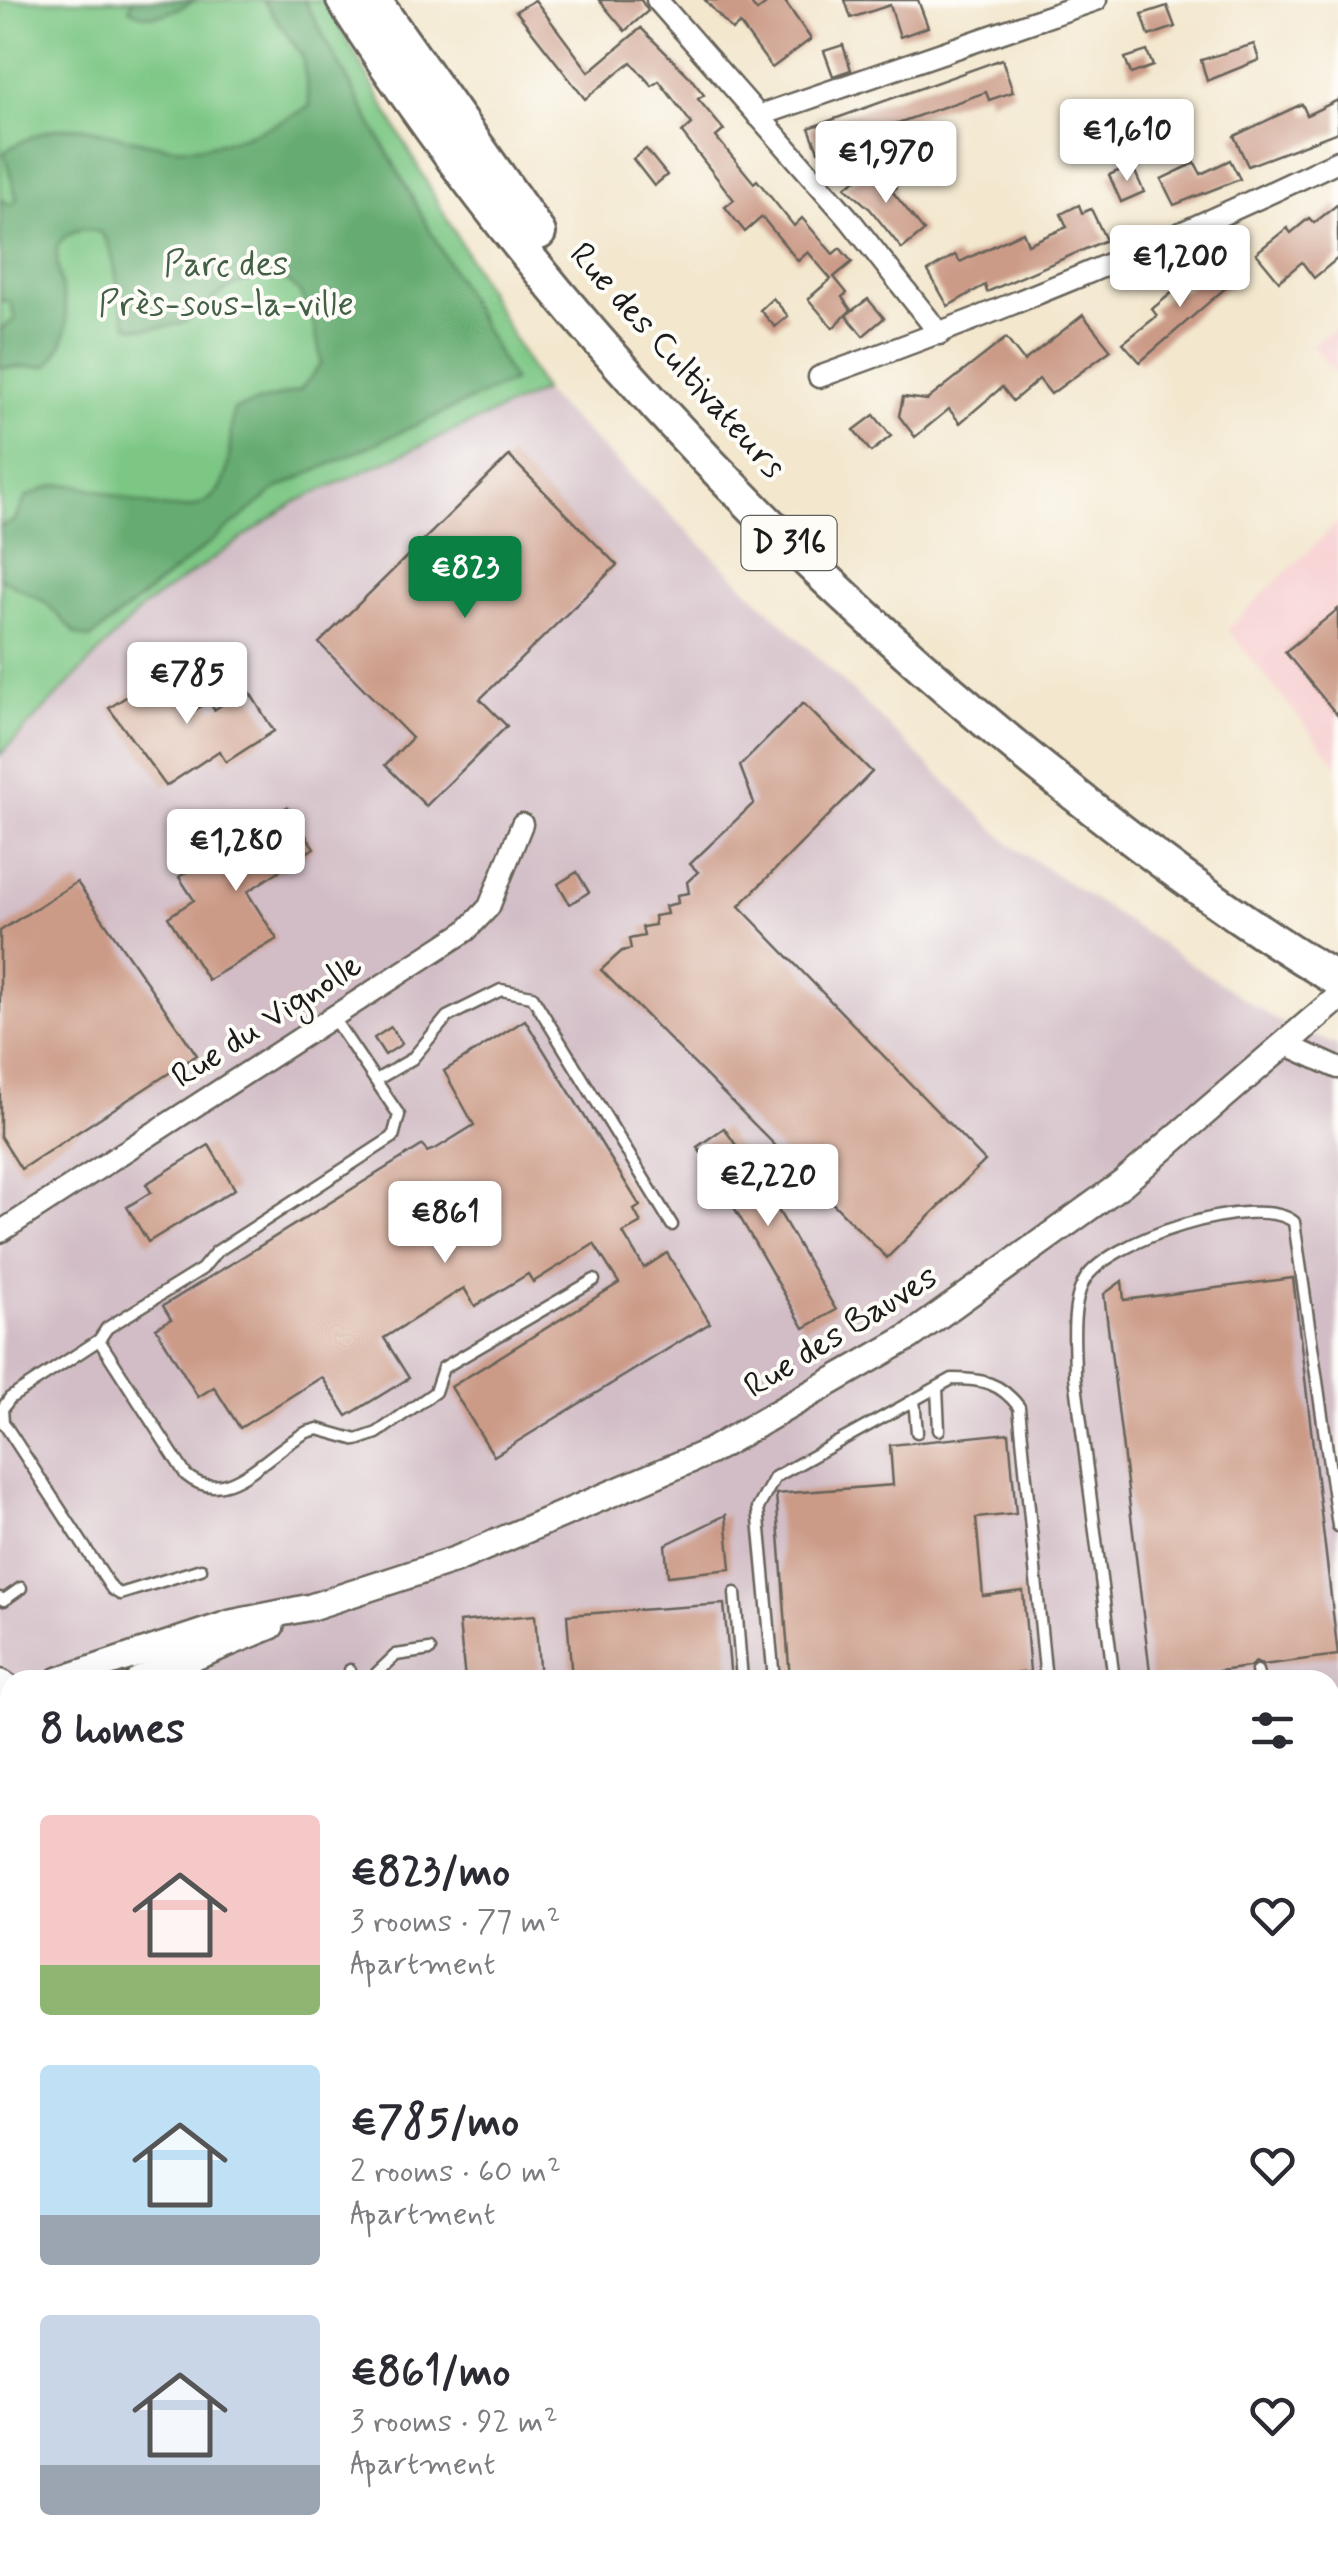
<!DOCTYPE html>
<html lang="en">
<head>
<meta charset="utf-8">
<style>
  :root { --surface:#fff; --page:#f7f7f7; --text:#2b2b33; --muted:#7c7c81; --accent:#0b8043 }
  body { margin:0; font-family:Mynerve,sans-serif; background:var(--page); color:var(--text); height:100vh; display:flex; flex-direction:column; font-size:38px; white-space:nowrap }
  * { box-sizing:border-box; margin:0 }
  p { font-size:32px; color:var(--muted) }
  .icon { flex:none; width:55px; height:55px; fill:none; stroke:currentColor; stroke-width:2; stroke-linecap:round; stroke-linejoin:round }
  .map { position:relative; flex:1; overflow:hidden }
  .panel { position:absolute; left:0px; top:1670px; width:1340px; height:890px; display:flex; flex-direction:column; background:var(--surface); border-radius:30px 30px 0 0; box-shadow:0 10px 40px #0002 }
  .panel>* { flex:none }
  .price { position:absolute; translate:-50% -85px; padding:0 22px; border-radius:10px; background:#fff; color:#222; font-size:32px; line-height:65px; filter:drop-shadow(0 2px 5px #0008) }
  .price::after { content:''; position:absolute; left:50%; top:60px; width:30px; height:22px; margin-left:-15px; background:inherit; clip-path:polygon(0 0,100% 0,50% 100%) }
  .price.on { background:var(--accent); color:#fff }
  ul { padding:0; list-style:none }
  li { display:flex; align-items:center; gap:30px; height:250px; padding:0 40px }
  li span { display:grid; place-items:center; flex:none; width:280px; height:200px; border-radius:10px; color:#555 }
  li>.icon { margin-inline-start:auto }
  span .icon { width:120px; height:120px; fill:#fffc; stroke-width:1 }
  li b { font-size:42px }
  h2 { display:flex; justify-content:space-between; align-items:center; height:120px; padding:0 40px; font-size:42px }
  .map>svg:first-child { display:block }
  .built { fill:#f7cfd1 }
  .industrial { fill:#d2bdc6 }
  .green { fill:#7dc785; stroke:#4c7250; stroke-width:2.5 }
  .forest { fill:#66ac72; stroke:#416447; stroke-width:2.5 }
  .building { fill:#cc9b88 }
  .lines { fill:none; stroke-linecap:round; stroke-linejoin:round }
  .service-casing { stroke:#67635a; stroke-width:15 }
  .minor-casing { stroke:#67635a; stroke-width:25 }
  .tertiary-casing { stroke:#67635a; stroke-width:30 }
  .secondary-casing { stroke:#67635a; stroke-width:35 }
  .primary-casing { stroke:#67635a; stroke-width:38 }
  .service { stroke:#fff; stroke-width:10 }
  .minor { stroke:#fff; stroke-width:20 }
  .tertiary { stroke:#fff; stroke-width:25 }
  .secondary { stroke:#fff; stroke-width:30 }
  .primary { stroke:#fff; stroke-width:32 }
  .labels { text-anchor:middle; dominant-baseline:central; stroke-width:8; stroke-linejoin:round; paint-order:stroke }
  .shield { fill:#fdfcf7; stroke:#605f5e; stroke-width:2.5 }
  .shield-label { font-size:32px; font-weight:bold; fill:#1c1c1c }
  .park-label { font-size:35px; fill:#436046; stroke:#fdfcf7 }
  .street-label { font-size:35px; fill:#1c1c1c; stroke:#fdfcf7 }
</style>
</head>
<body>
<div class="map">
<svg width="1338" height="2560" viewBox="0 0 1338 2560">
  <rect width="100%" height="100%" fill="#fdfcf7"/>
  <filter id="ink" filterUnits="userSpaceOnUse"><feTurbulence type="fractalNoise" baseFrequency=".01" numOctaves="2"/><feDisplacementMap in="SourceGraphic" scale="20" xChannelSelector="R" yChannelSelector="G"/><feConvolveMatrix kernelMatrix="1 2 1 2 8 2 1 2 1" color-interpolation-filters="sRGB"/></filter>
  <filter id="wash" filterUnits="userSpaceOnUse"><feTurbulence type="fractalNoise" baseFrequency=".0048" numOctaves="4" result="noise"/><feDisplacementMap in="SourceGraphic" scale="40" xChannelSelector="R" yChannelSelector="G"/><feGaussianBlur stdDeviation="2.25" result="paint"/><feColorMatrix in="noise" values="0 0 0 0 0 0 0 0 0 0 0 0 0 0 0 0 0 1.4 0 .05"/><feComposite in="paint" operator="in"/></filter>
  <g filter="url(#wash)">
    <rect width="100%" height="100%" fill="#f3e7ce"/>
    <g class="built">
      <polygon points="1338,328 1338,376 1311,344"/>
      <polygon points="1338,522 1338,766 1227,629"/>
    </g>
    <polygon class="industrial" points="543,391 1011,845 1276,1020 1338,1046 1338,2435 1330,2432 1330,1680 10,1680 10,2284 0,2285 0,755 143,607 295,502"/>
    <polygon class="green" points="0,0 325,0 543,391 295,502 143,607 0,755"/>
    <g class="forest">
      <path d="M133,0H196C173,12 152,23 129,9Z"/>
      <path d="M263,0H304L513,381L278,488L90,639L77,635L45,602L0,578V527L14,521L27,496C37,493 47,487 57,485C99,478 189,540 221,486C233,465 228,433 234,409L300,390L321,364C313,298 293,249 220,294C207,302 196,318 182,323C166,328 144,330 128,326C114,297 120,260 102,234C84,225 67,230 57,247C54,291 86,327 47,366L0,368V330L15,319L10,302L0,300V199L11,205L17,199L4,152C77,105 96,138 172,147C215,152 274,127 310,106L302,56Z"/>
    </g>
    <g id="blocks">
      <g class="building">
        <polygon points="535,0 589,72 641,28 688,75 704,95 698,99 724,130 716,137 754,183 757,180 794,226 802,218 833,254 840,248 852,262 834,277 847,293 842,297 851,310 833,328 808,299 831,279 808,252 798,261 762,217 745,232 725,207 734,200 682,133 692,124 659,81 652,86 631,62 585,99 516,11"/>
        <polygon points="599,0 641,0 648,11 625,31"/>
        <polygon points="705,0 748,0 757,11 771,0 784,0 811,39 772,68 740,24 732,30"/>
        <polygon points="845,0 918,0 928,27 900,37 890,5 851,18"/>
        <polygon points="1167,6 1175,27 1149,36 1142,14"/>
        <polygon points="1254,44 1259,60 1207,81 1201,60"/>
        <polygon points="843,45 851,70 833,76 824,51"/>
        <polygon points="1147,51 1153,66 1131,74 1125,58"/>
        <polygon points="1002,59 1013,92 989,100 986,92 818,151 809,128"/>
        <polygon points="1338,100 1338,132 1248,166 1234,136 1302,104 1307,115"/>
        <polygon points="1123,105 1133,124 1110,133 1102,115"/>
        <polygon points="646,149 667,175 654,186 633,159"/>
        <polygon points="1230,160 1240,179 1174,205 1161,179 1195,163 1201,174"/>
        <polygon points="878,165 896,188 892,191 924,231 902,249 870,209 845,187"/>
        <polygon points="1132,165 1144,192 1121,202 1109,175"/>
        <polygon points="1338,204 1338,258 1314,278 1302,262 1279,281 1256,253 1287,228 1291,233 1309,218 1314,223"/>
        <polygon points="1079,205 1082,213 1091,209 1106,240 987,292 985,285 948,306 928,271 955,255 960,262 1023,232 1028,244 1067,227 1061,214"/>
        <polygon points="1219,259 1237,278 1140,362 1123,343 1157,316 1152,309 1179,287 1182,292"/>
        <polygon points="773,298 788,316 775,327 760,310"/>
        <polygon points="868,299 884,318 863,336 846,315"/>
        <polygon points="1083,315 1111,350 1051,394 1039,379 1013,401 1002,387 960,423 949,409 915,437 899,416 903,397 927,400 1006,338 1024,361"/>
        <polygon points="874,415 891,436 871,452 854,430"/>
        <polygon points="509,456 617,565 480,699 507,726 426,806 385,765 412,738 319,643"/>
        <polygon points="1338,609 1338,716 1285,652"/>
        <polygon points="169,669 195,710 209,701 214,710 247,688 274,731 226,762 219,751 166,786 109,708"/>
        <polygon points="803,703 872,772 739,906 985,1161 887,1258 601,970 622,951 631,949 629,939 644,936 642,927 655,925 654,916 667,914 665,906 678,903 677,895 689,893 687,882 698,872 690,864 754,803 740,766"/>
        <polygon points="287,807 314,848 247,892 277,939 208,980 168,917 194,900 179,877"/>
        <polygon points="577,872 589,892 570,904 558,884"/>
        <polygon points="77,882 197,1055 21,1169 0,1136 0,931"/>
        <polygon points="525,1020 640,1206 634,1210 641,1223 623,1233 644,1268 667,1253 710,1323 494,1456 451,1387 619,1283 594,1244 533,1282 528,1274 475,1306 464,1288 384,1338 409,1378 347,1416 322,1377 240,1428 214,1387 198,1397 156,1328 171,1319 163,1306 423,1145 427,1152 437,1148 474,1125 444,1071"/>
        <polygon points="391,1027 402,1044 385,1055 374,1038"/>
        <polygon points="724,1128 763,1184 836,1310 804,1328 731,1202 734,1201 697,1147"/>
        <polygon points="209,1145 235,1189 148,1242 127,1207 151,1192 146,1184"/>
        <polygon points="1293,1278 1338,1655 1263,1665 1256,1662 1249,1667 1151,1680 1104,1294 1122,1281 1124,1300"/>
        <polygon points="1009,1433 1016,1514 976,1518 983,1596 1023,1591 1030,1672 946,1680 790,1680 776,1494 893,1485 890,1445"/>
        <polygon points="726,1515 731,1569 668,1576 665,1545"/>
        <polygon points="724,1604 731,1680 572,1680 567,1615"/>
        <polygon points="535,1615 540,1680 465,1680 459,1622"/>
      </g>
    </g>
  </g>
  <g filter="url(#ink)">
    <use href="#blocks" fill-opacity="0" stroke="#67635a" stroke-width="2.5"/>
    <g class="lines">
      <defs>
        <g id="service">
          <polyline points="376,1080 412,1059 447,1017 501,990 532,996 672,1225"/>
          <path d="M99,1340L186,1475C227,1510 267,1452 307,1432L318,1429L357,1440L377,1433L435,1392L443,1368L594,1280"/>
          <polyline points="937,1388 939,1430"/>
          <polyline points="914,1400 917,1432"/>
          <polyline points="201,1569 120,1594 112,1589 3,1422 2,1409 10,1398 99,1340 107,1328 202,1269 216,1252 393,1137 399,1115 333,1018"/>
          <polyline points="735,1593 742,1680"/>
          <polyline points="0,1598 4,1600 21,1588"/>
          <polyline points="1257,1671 1259,1680"/>
          <polyline points="349,1680 350,1670"/>
          <polyline points="378,1680 377,1673 396,1655 430,1650"/>
          <path d="M774,1680L758,1508L775,1477L952,1379C982,1379 1000,1382 1019,1407L1046,1680"/>
          <path d="M1114,1680L1075,1376C1075,1348 1070,1309 1083,1283C1103,1240 1259,1192 1294,1222L1338,1526"/>
          <polyline points="0,1905 10,1900"/>
          <polyline points="1330,2158 1338,2174"/>
          <polyline points="1330,2263 1338,2258"/>
        </g>
        <g id="minor">
          <polyline points="657,0 850,220 940,334"/>
          <polyline points="758,116 1096,0"/>
          <path d="M819,377C996,314 1168,242 1338,161"/>
          <polyline points="1287,1045 1338,1068"/>
          <polyline points="0,1232 466,931 489,907 522,824"/>
          <polyline points="1330,1786 1338,1805"/>
          <polyline points="0,2061 10,2062"/>
        </g>
        <g id="tertiary">
          <polyline points="59,1680 231,1623 311,1607 455,1560 709,1452 909,1337 1123,1183 1338,998"/>
          <polyline points="139,1680 271,1626"/>
          <polyline points="0,1708 10,1710"/>
          <polyline points="1330,1716 1338,1714"/>
        </g>
        <g id="secondary">
          <polyline points="0,1685 10,1692"/>
          <polyline points="0,1727 10,1724"/>
        </g>
        <g id="primary">
          <path d="M343,0C528,289 771,548 1037,764C1133,842 1232,917 1338,980"/>
          <polyline points="374,0 539,233"/>
        </g>
      </defs>
      <use href="#service" class="service-casing"/>
      <use href="#minor" class="minor-casing"/>
      <use href="#tertiary" class="tertiary-casing"/>
      <use href="#secondary" class="secondary-casing"/>
      <use href="#primary" class="primary-casing"/>
      <use href="#service" class="service"/>
      <use href="#minor" class="minor"/>
      <use href="#tertiary" class="tertiary"/>
      <use href="#secondary" class="secondary"/>
      <use href="#primary" class="primary"/>
    </g>
  </g>
  <g class="labels">
    <rect class="shield" x="741.5" y="516" width="95" height="54" rx="8"/>
    <g class="shield-label">
      <text x="789" y="543">D 316</text>
    </g>
    <g class="park-label">
      <text x="226" y="265">Parc des<tspan x="226" dy="40">Près-sous-la-ville</tspan></text>
    </g>
    <g class="street-label">
      <text transform="translate(677 361) rotate(48)">Rue des Cultivateurs</text>
      <text transform="translate(267 1021) rotate(-33)">Rue du Vignolle</text>
      <text transform="translate(841 1332) rotate(-32)">Rue des Bauves</text>
    </g>
  </g>
</svg>
<b class="price" style="left:1127px;top:184px">€1,610</b>
<b class="price" style="left:886px;top:206px">€1,970</b>
<b class="price" style="left:1180px;top:310px">€1,200</b>
<b class="price on" style="left:465px;top:621px">€823</b>
<b class="price" style="left:187px;top:727px">€785</b>
<b class="price" style="left:236px;top:894px">€1,280</b>
<b class="price" style="left:768px;top:1229px">€2,220</b>
<b class="price" style="left:445px;top:1266px">€861</b>
<section class="panel">
<h2>8 homes<svg class="icon" aria-label="filters" viewBox="0 0 24 24"><path d="M4 7h16M4 17h16"/><circle cx="9" cy="7" r="2"/><circle cx="15" cy="17" r="2"/></svg></h2>
<ul>
<li><span style="background:linear-gradient(#f6c9c9 75%,#8fb573 0)"><svg class="icon" aria-label="home" viewBox="0 0 24 24"><path d="M3 11l9-7 9 7M6 9v11h12V9"/></svg></span><div><b>€823/mo</b><p>3 rooms · 77 m²</p><p>Apartment</p></div><svg class="icon" aria-label="heart" viewBox="0 0 24 24"><path d="M12 20l-8-8c-3-5 5-10 8-4 3-6 11-1 8 4z"/></svg></li>
<li><span style="background:linear-gradient(#bfe0f5 75%,#9aa5b1 0)"><svg class="icon" aria-label="home" viewBox="0 0 24 24"><path d="M3 11l9-7 9 7M6 9v11h12V9"/></svg></span><div><b>€785/mo</b><p>2 rooms · 60 m²</p><p>Apartment</p></div><svg class="icon" aria-label="heart" viewBox="0 0 24 24"><path d="M12 20l-8-8c-3-5 5-10 8-4 3-6 11-1 8 4z"/></svg></li>
<li><span style="background:linear-gradient(#c9d6e8 75%,#9aa5b1 0)"><svg class="icon" aria-label="home" viewBox="0 0 24 24"><path d="M3 11l9-7 9 7M6 9v11h12V9"/></svg></span><div><b>€861/mo</b><p>3 rooms · 92 m²</p><p>Apartment</p></div><svg class="icon" aria-label="heart" viewBox="0 0 24 24"><path d="M12 20l-8-8c-3-5 5-10 8-4 3-6 11-1 8 4z"/></svg></li>
</ul>
</section>
</div>
</body>
</html>
